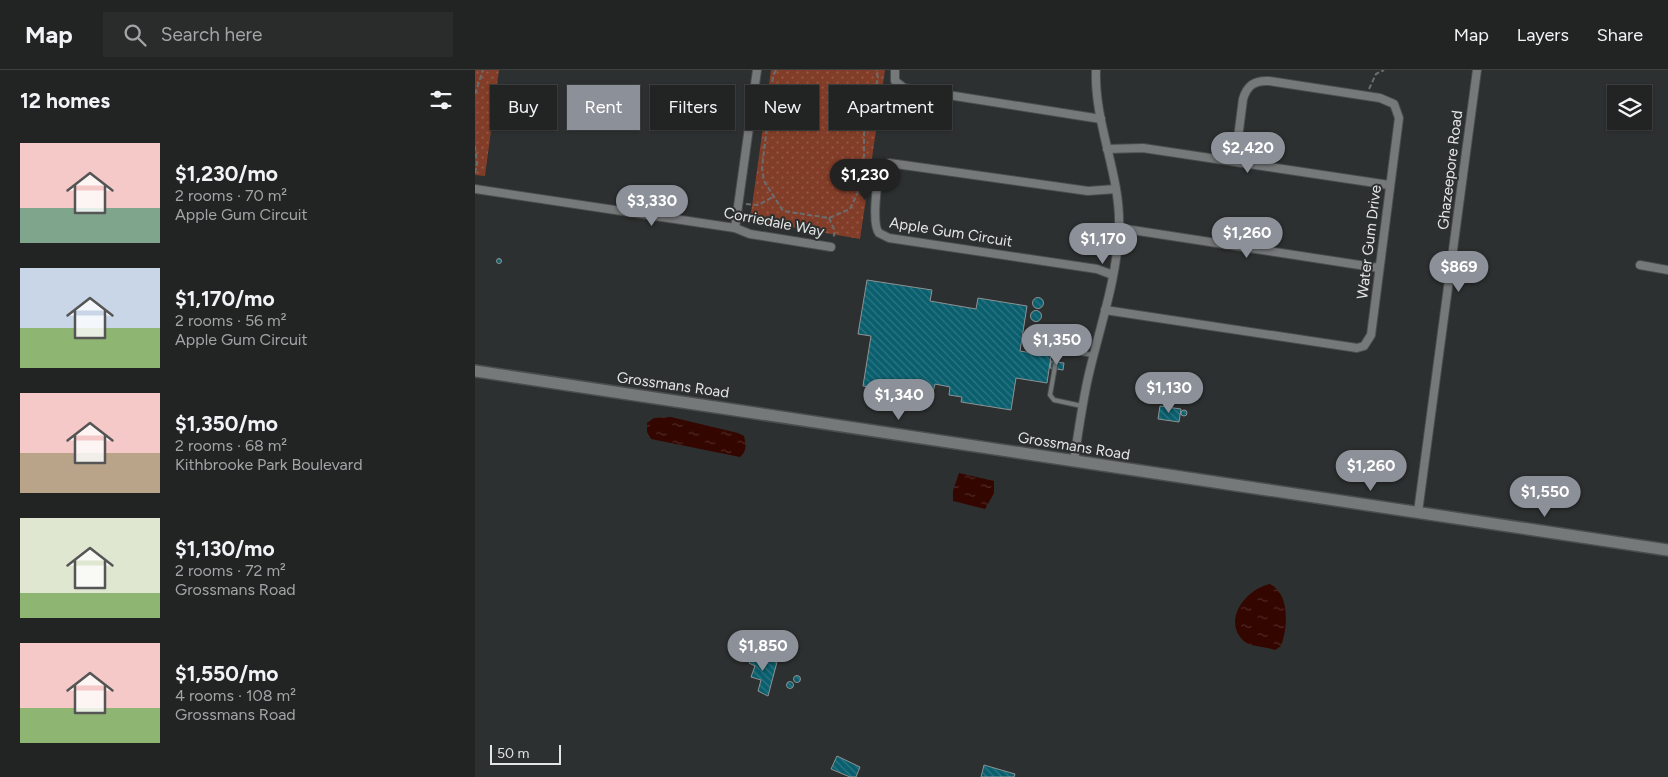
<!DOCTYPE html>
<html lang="en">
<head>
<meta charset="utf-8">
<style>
  :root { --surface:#222424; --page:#2a2c2c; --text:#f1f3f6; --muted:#a2a4a6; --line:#3f4141; --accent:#8c9099 }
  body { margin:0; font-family:Figtree,sans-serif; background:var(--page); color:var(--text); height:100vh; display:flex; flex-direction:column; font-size:19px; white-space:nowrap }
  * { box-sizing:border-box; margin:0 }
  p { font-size:16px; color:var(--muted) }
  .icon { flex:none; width:28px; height:28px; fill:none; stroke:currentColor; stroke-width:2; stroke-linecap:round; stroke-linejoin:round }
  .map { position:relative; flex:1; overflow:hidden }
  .side { display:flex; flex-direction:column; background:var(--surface); width:475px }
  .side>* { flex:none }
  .guide { position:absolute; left:15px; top:15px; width:475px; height:45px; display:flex; gap:10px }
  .tools { position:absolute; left:1132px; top:15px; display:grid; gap:10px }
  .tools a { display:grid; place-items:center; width:45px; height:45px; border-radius:0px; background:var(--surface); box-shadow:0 1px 4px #0004,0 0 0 1px var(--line); font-size:25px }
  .scale { position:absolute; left:15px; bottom:12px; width:71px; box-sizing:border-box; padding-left:5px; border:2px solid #e4e6e6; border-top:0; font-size:14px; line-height:18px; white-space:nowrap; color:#e4e6e6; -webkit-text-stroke:4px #2d3030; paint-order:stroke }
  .price { position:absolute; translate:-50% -42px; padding:0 11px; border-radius:18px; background:var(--accent); color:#fff; font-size:16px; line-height:32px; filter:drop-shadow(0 1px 2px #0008) }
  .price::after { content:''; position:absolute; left:50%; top:30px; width:15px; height:11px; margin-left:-8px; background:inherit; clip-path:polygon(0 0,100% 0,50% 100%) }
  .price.selected { background:#222; color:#fff }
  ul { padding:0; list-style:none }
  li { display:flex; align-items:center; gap:15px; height:125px; padding:0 20px }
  li span { display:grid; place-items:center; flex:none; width:140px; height:100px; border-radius:0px; color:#555 }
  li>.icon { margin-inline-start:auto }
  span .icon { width:60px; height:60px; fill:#fffc; stroke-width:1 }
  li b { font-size:21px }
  h2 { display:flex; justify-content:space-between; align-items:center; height:60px; padding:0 20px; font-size:21px }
  .chip { padding:0 18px; border-radius:0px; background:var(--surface); box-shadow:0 1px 4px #0004,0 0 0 1px var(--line); font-size:18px; line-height:45px }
  .chip.selected { background:var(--accent); color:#fff }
  header { display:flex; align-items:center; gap:30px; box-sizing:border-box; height:70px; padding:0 25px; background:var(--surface); border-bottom:1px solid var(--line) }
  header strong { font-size:24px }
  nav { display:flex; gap:28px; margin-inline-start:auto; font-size:18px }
  .search { width:350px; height:45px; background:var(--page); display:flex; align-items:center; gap:12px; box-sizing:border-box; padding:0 18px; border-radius:0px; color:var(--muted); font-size:19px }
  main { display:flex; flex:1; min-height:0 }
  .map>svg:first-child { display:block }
  .grass { fill:url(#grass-dots) }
  .water { fill:url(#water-ripples) }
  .building { fill:url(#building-back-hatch); stroke:#8e9293 }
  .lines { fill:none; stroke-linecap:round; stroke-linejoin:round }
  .lane-casing { stroke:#4b4e4e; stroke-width:6 }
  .street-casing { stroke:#4b4e4e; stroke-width:10 }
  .secondary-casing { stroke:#4b4e4e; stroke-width:14 }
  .path { stroke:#6a6d6d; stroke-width:2; stroke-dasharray:5 2.5; stroke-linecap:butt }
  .lane { stroke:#76797a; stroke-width:4 }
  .street { stroke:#76797a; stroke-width:8 }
  .secondary { stroke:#76797a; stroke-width:11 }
  .labels { text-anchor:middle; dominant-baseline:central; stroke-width:4; stroke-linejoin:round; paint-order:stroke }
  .street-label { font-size:15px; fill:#e4e6e6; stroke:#2d3030 }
</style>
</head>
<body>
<header>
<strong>Map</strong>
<div class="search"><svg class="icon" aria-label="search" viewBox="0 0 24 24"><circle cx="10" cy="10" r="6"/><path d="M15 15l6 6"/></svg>Search here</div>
<nav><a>Map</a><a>Layers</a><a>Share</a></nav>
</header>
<main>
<section class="side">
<h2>12 homes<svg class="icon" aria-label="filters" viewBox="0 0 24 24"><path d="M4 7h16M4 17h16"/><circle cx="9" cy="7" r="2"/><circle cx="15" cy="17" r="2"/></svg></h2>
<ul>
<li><span style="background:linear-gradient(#f6c9c9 65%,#7fa58c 0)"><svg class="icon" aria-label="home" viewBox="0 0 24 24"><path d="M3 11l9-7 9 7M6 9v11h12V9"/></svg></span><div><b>$1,230/mo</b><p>2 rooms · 70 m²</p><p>Apple Gum Circuit</p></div></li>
<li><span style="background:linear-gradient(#c9d6e8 60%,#8fb573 0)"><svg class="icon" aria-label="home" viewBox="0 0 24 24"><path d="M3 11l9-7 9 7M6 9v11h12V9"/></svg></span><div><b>$1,170/mo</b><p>2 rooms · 56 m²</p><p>Apple Gum Circuit</p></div></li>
<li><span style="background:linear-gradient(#f6c9c9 60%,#b9a48a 0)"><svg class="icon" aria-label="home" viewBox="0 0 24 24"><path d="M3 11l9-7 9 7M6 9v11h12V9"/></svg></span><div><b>$1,350/mo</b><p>2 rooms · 68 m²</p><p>Kithbrooke Park Boulevard</p></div></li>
<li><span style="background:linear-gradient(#dfe7d0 75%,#8fb573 0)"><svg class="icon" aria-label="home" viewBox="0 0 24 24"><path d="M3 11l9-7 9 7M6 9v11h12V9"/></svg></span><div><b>$1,130/mo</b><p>2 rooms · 72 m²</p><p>Grossmans Road</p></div></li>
<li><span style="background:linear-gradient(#f6c9c9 65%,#8fb573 0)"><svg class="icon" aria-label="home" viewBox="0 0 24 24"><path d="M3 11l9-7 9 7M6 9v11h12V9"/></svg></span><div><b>$1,550/mo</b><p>4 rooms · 108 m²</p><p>Grossmans Road</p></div></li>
</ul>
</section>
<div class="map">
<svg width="1193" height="707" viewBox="0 0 1193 707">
  <defs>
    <pattern id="grass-dots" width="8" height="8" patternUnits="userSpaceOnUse" patternTransform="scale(1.25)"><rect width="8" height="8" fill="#823d28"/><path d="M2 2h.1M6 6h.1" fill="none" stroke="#945947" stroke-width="1.8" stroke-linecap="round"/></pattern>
    <pattern id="water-ripples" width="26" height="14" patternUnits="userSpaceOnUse" patternTransform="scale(1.25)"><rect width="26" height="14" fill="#330600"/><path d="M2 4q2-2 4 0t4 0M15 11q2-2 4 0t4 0" fill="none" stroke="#502a25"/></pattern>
    <pattern id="building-back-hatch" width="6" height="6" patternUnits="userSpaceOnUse" patternTransform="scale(1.25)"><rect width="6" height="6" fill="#0a5f6e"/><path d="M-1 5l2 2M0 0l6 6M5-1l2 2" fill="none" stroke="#2e7683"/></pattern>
  </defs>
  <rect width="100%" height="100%" fill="#2d3030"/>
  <g class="grass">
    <polygon points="0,0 24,0 10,106 0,105"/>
    <polygon points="296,0 410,0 385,169 275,150"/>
  </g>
  <g class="water">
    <path d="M196,347L263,363L269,366C271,375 272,381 265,387L176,369L172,362V353L179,348Z"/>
    <polygon points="484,403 519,411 519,423 510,439 478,431 478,421"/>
    <path d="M795,514C815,524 813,557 806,576L800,580C793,577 774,576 770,572C746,552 770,519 795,514Z"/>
  </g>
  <g class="building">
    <circle cx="24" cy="191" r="2.5"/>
    <polygon points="392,210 457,220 455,231 501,239 503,228 552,236 545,281 576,286 572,313 541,308 536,340 486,332 487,327 474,325 475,317 460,314 458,322 441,320 440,325 388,316 396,266 383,264"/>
    <circle cx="563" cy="233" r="5.5"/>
    <circle cx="561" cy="246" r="5.5"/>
    <polygon points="576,291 589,293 588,300 575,298"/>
    <polygon points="685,336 706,339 704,352 683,349"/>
    <circle cx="709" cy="343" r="3"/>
    <polygon points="279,583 286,585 285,588 302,592 293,626 283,621 286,610 276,607 280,596 274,593"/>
    <circle cx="322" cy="609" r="3.5"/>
    <circle cx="315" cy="615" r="3.5"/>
    <polygon points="362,686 385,697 381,707 375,707 356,699"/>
    <polygon points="509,695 540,704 539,707 506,707"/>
  </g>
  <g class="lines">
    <defs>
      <polyline id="lane" points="607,336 579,330 575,325 582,285 591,281 619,285"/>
      <g id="street">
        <polyline points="420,0 420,11 429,18 626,49"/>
        <polyline points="632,79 668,78 914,115"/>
        <polyline points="0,119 260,158 275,164 356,177"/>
        <polyline points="260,158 282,0"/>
        <polyline points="644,158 904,198"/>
        <polyline points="1165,195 1193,200"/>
        <path d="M638,205L622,199L414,168L404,163C397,155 401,112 406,101C408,97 411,95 414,93L613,121L641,119"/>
        <path d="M630,240L882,278L889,276L896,265L924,48L919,34L905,28L794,11C779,10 772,16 768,29L760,91"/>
        <path d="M599,391C603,363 607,335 613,308C624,259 642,210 644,158C646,105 619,54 621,0"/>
        <polyline points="943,442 1002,0"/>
      </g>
      <polyline id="secondary" points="0,301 1193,480"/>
    </defs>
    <use href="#lane" class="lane-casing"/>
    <use href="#street" class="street-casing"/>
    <use href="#secondary" class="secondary-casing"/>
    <g class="path">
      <polyline points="301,0 298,6 287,98 289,111 308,141 354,148 375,139 383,122 389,86 389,63 403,8 401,0"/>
      <polyline points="894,19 901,4 909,0"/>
      <polyline points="0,24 8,0"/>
      <polyline points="0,76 2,93 0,104"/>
      <polyline points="271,134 283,135 298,127"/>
      <polyline points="354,148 360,161 358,169"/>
    </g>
    <use href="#lane" class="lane"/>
    <use href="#street" class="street"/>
    <use href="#secondary" class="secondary"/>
  </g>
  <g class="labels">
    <g class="street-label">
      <text transform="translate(975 100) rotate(-83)">Ghazeepore Road</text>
      <text transform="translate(299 152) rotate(11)">Corriedale Way</text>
      <text transform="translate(476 162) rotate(9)">Apple Gum Circuit</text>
      <text transform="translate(894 172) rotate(-83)">Water Gum Drive</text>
      <text transform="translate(198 315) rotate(8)">Grossmans Road</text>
      <text transform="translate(599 376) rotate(9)">Grossmans Road</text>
    </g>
  </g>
</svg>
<div class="tools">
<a><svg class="icon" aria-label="layers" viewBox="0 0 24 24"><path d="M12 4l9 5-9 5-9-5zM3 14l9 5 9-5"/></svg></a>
</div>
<div class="scale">50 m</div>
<b class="price" style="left:773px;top:104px">$2,420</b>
<b class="price selected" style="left:390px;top:131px">$1,230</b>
<b class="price" style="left:177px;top:157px">$3,330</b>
<b class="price" style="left:772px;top:189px">$1,260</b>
<b class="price" style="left:628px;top:195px">$1,170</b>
<b class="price" style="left:984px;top:223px">$869</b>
<b class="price" style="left:582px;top:296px">$1,350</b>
<b class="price" style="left:694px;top:344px">$1,130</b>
<b class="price" style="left:424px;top:351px">$1,340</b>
<b class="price" style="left:896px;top:422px">$1,260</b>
<b class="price" style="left:1070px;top:448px">$1,550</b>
<b class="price" style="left:288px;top:602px">$1,850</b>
<div class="guide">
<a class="chip">Buy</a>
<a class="chip selected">Rent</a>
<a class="chip">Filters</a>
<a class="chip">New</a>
<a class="chip">Apartment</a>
</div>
</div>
</main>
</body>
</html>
